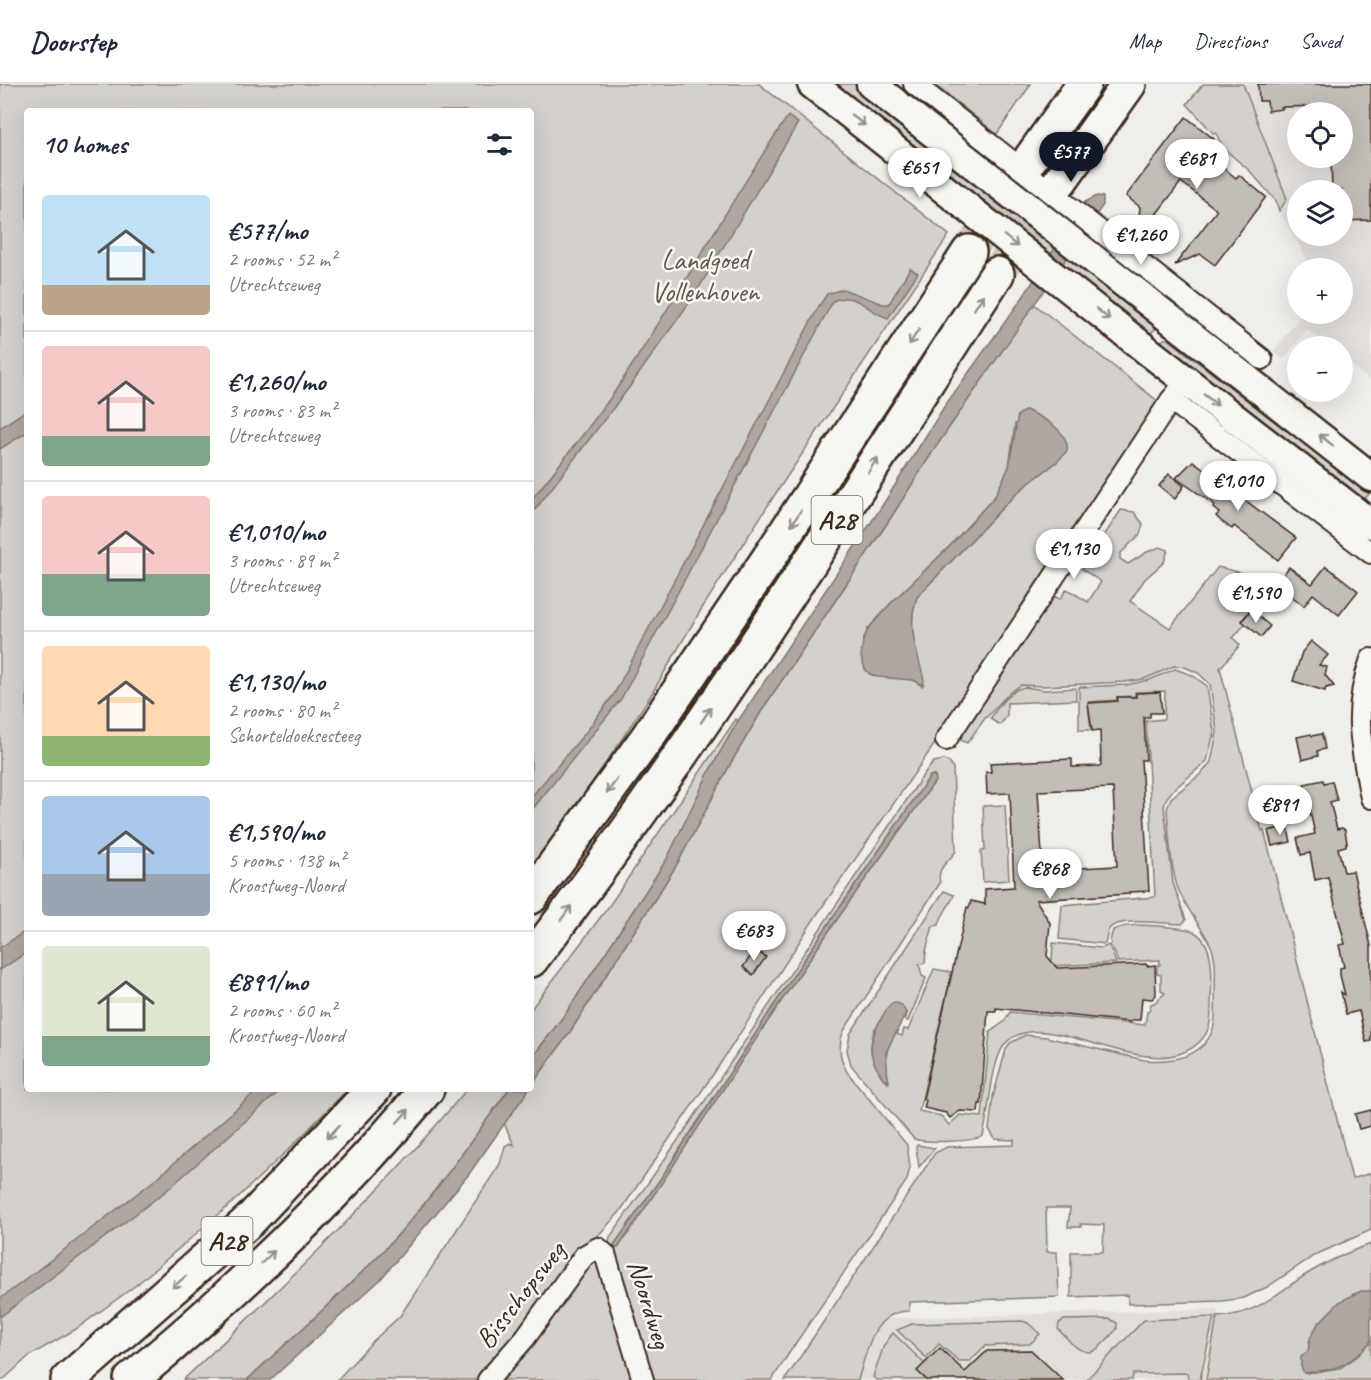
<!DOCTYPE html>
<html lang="en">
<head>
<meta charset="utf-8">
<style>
  :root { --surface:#fff; --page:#f6f6f7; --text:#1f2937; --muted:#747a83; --line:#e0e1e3; --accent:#111827 }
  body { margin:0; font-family:Caveat,sans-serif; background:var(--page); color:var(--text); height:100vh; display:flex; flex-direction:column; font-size:22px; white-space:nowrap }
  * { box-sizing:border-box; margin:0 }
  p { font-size:20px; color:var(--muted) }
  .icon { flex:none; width:33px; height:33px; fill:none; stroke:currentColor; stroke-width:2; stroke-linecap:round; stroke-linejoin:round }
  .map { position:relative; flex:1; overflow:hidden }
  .side { position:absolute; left:24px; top:24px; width:510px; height:984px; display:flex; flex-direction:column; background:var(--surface); border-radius:6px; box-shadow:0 6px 24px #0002 }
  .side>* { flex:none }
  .controls { position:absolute; left:1287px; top:18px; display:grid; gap:12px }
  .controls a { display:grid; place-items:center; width:66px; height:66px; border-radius:50%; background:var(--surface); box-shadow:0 6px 24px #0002; font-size:30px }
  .price { position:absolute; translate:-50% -51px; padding:0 14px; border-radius:21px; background:#fff; color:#222; font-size:20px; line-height:39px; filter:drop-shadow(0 2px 3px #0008) }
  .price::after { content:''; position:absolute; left:50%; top:36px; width:18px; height:14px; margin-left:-9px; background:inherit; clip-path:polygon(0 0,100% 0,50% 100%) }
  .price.selected { background:var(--accent); color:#fff }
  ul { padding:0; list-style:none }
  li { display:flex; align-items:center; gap:18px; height:150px; padding:0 18px }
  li+li { border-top:2px solid var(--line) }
  li span { display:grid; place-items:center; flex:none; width:168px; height:120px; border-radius:6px; color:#555 }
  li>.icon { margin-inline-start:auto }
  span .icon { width:72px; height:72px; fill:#fffc; stroke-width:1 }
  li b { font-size:26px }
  h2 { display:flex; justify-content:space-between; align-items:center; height:72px; padding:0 18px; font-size:26px }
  header { display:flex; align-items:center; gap:36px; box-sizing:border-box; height:84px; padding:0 30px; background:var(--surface); border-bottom:2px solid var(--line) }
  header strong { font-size:28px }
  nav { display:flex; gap:33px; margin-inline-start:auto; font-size:21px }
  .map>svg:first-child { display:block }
  .built { fill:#e2dfdb; fill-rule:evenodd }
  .green { fill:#d4d1cc; stroke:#887e75; stroke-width:1.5; fill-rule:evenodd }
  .water { fill:#afa8a1; stroke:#81766d; stroke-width:1.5 }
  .building { fill:#c2bdb7; stroke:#3b2a1e; stroke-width:1.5; fill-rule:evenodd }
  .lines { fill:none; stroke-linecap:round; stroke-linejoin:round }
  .highway-tunnel { stroke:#cbc7c1; stroke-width:33; stroke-dasharray:33 16; stroke-linecap:butt }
  .street-casing { stroke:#3b2a1e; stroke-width:24 }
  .secondary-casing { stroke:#3b2a1e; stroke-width:33 }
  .highway-casing { stroke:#3b2a1e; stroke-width:38 }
  .street { stroke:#f6f6f2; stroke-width:20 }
  .secondary { stroke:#f6f6f2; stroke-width:28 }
  .highway { stroke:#f6f6f2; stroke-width:33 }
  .oneway { stroke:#989088 }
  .labels { text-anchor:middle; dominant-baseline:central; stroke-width:5; stroke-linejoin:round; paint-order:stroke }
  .shield { fill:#f6f6f2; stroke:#73675e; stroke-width:1.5 }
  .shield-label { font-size:27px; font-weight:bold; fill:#3b2a1e }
  .park-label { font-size:28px; fill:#61544a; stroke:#f6f6f2 }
  .street-label { font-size:28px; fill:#3b2a1e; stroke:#f6f6f2 }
</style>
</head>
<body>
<header>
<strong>Doorstep</strong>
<nav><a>Map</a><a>Directions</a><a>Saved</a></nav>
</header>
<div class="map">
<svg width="1371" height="1296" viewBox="0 0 1371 1296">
  <rect width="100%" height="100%" fill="#efeeea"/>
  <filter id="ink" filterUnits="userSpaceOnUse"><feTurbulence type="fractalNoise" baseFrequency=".0167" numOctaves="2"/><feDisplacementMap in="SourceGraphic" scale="12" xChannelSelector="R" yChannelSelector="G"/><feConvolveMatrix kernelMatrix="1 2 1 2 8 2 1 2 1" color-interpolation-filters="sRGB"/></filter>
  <g filter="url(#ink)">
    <g class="built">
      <path d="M1243,0H1371V297L1343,274L1342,262H1328L1307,246L1284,275L1273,268L1302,230H1342V184H1312L1279,127L1287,114ZM1298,28H1342V74H1298ZM1298,106H1342V152H1298Z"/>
      <polygon points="1217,1225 1246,1296 828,1296 862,1235"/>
    </g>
    <g class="green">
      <polygon points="0,0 759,0 949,151 774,412 699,529 651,611 602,685 531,784 531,27 27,27 27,1005 348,1005 288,1066 232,1119 135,1202 76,1245 29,1272 3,1296 0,1296"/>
      <polygon points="837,0 857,0 1161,243 1155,245 1149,251 1090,205 1047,167"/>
      <polygon points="934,0 1031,0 997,50"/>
      <polygon points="1203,0 1243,0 1287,115 1279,127 1276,117 1250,87 1223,64 1216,49 1214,50 1187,20"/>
      <path d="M1034,220L1159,318L956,629L816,832L720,980L619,1129L591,1159L485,1296H337L373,1257L400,1232L500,1080L505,1062L510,1059L514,1061L504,1039L529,1005H531V1002L570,948L676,782L732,677L764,623L890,435L935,364ZM1036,331L1059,348L1058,377L1024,403L1008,418L917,513C906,543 918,571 922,602L913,596L870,590L867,587L863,557L868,545L891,519L949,463L995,412L1009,383L1015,340Z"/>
      <polygon points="1164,255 1168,255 1285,346 1312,357 1371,407 1358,424 1158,260"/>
      <path d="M1121,426L1134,428L1143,440L1140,450L1120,470V475L1128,480L1147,468L1160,463L1168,466L1164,478L1145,495L1130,517L1170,544L1218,483L1242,489L1262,510L1242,536L1245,540L1233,554L1240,561L1220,584L1262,747L1264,746L1352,1095L1371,1089V1146L1315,1171L1267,1203L1244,1214L1222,1217L1128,1220V1211L1071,1213V1168H1103L1104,1141L1080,1140L1081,1143H1068L1070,1124H1046L1047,1168H1057L1059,1213L909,1218V1227C872,1227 867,1268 858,1296H785L935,1069L947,1063L1014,1061V1056L995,1055L989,1045L993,1013L1006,965L1010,959L1018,955L1025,951L1046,953L1144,976C1169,978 1200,975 1212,948C1217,936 1215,920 1215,907C1215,893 1217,876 1211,862C1201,841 1185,824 1177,802C1170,778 1169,750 1167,725L1171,714L1202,689L1211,678L1217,648L1210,600L1198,589L1185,583L1174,582L1144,595L1124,598L1044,602L1021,601L1009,609L987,633H986L967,659L959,655L958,652L1050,510L1060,515L1067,505L1088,518L1101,498L1082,485Z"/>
      <path d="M1175,585L1192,591L1207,602L1214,648L1207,677L1172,707L1166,715L1164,723L1173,799L1186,836L1182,840C1167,840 1122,833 1111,843C1106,846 1107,855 1105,860L1059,855L1062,821L1155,813L1146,637L1164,635L1165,607L1135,608V612L1117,613V616L1088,618L1091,646H1079V603L1126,601L1149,596Z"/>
      <path d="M1025,603L1044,606L1076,604V616L1007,619V632L1000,641L990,635C998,623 1010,605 1025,603Z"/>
      <polygon points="736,635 738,637 710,686 667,775 566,929 531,975 531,925 609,822"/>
      <path d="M944,676L949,678L953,684L956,767C948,779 936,783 940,799L843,948C838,962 840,976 847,988L907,1061L910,1083L907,1096L791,1266L772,1296H644L608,1164L610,1153L688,1042L926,687L934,678ZM934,691L936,696C884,768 833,840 784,913C728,996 675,1081 618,1164H615L614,1161L661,1094L797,886L930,692Z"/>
      <polygon points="1005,721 1009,796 983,798 981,767 985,766 983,722"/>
      <path d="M944,807L954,811C950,822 941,830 939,841L933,842L926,867L925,879L919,880L922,892L926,894L908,937L904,936L906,929L875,944C866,969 872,979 889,997C885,979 884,961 898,947L897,950L902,952L904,945L908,946L934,885L951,888V892L953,893L950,896L919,1027L941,1032L949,1041L960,1031L982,1033L990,948L1004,938L1010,928L1145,941L1147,928L1149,927L1151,920L1154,919L1165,909L1161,906V891L1157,890V881H1160V876L1118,878L1110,857L1113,846C1126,840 1144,841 1158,842C1168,843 1180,843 1190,846C1216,855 1212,894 1211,915C1211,928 1212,944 1203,954C1156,1011 1043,915 1005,960C991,977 989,1030 983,1052C974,1058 925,1059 914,1055L851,981L847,966L850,950Z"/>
      <polygon points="1053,859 1102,864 1109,861 1116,879 1048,882 1048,877 1052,876"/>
      <path d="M467,1005H509C469,1060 430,1118 383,1167C340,1212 293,1253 247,1296H183C282,1203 380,1110 467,1005Z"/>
      <polygon points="917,1061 935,1064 919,1083 916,1063"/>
      <path d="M1371,1160V1207L1353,1210L1318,1240L1309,1258V1265L1301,1282L1304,1289H1306L1340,1284L1358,1272L1371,1257V1296H1206L1217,1233C1259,1231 1278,1207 1312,1187C1331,1176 1350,1167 1371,1160Z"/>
      <polygon points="595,1176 599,1177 601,1183 632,1296 494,1296 585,1179"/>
      <polygon points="1214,1233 1200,1296 1188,1296 1187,1289 1133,1290 1132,1296 1086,1296 1144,1236"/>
      <path d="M1110,1235L1117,1239V1245C1100,1262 1093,1279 1071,1259C1067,1254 1062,1250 1058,1245L1059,1239L1064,1236Z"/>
      <polygon points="1022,1237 1028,1239 1040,1250 1030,1260 985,1262 970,1277 959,1277 939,1260 926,1274 897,1246 912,1240"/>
      <polygon points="893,1249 925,1280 918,1287 926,1296 877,1296 873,1293 884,1261"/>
    </g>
    <g class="water">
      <path d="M788,32L798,39L694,212L628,305L531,431V416C559,381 589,345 615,307C675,218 727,122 788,32Z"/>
      <polygon points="1097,112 1103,113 1103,121 935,364 890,435 764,623 732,677 676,782 570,948 531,1002 531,975 566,929 667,775 710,686 738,637 882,422 944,323 1023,213 1085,118"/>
      <path d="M910,184L918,189L888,234C868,228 855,206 833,217L621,615L531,727V713L586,648L614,610L819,222L827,210L843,205L883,220H889Z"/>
      <polygon points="27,326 27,348 0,365 0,344"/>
      <path d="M1026,326C1042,333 1070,347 1067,367L1058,377L1024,403L1008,418L917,513C906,543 917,566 924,596L923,601L913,596L877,593L870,590L865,585L861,573L863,557L868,545L891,519L949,463L995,412L1009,383L1018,331Z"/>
      <path d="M934,691L936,696C884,768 833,840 784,913C728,996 675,1081 618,1164H615L614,1161L661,1094L797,886L930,692Z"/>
      <polygon points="27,846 27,868 0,886 0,864"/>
      <path d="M894,918L902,921L906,929L886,968L888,999C883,996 882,993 879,988C866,968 871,952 882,933C886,926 888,921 894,918Z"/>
      <polygon points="259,1005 282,1005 166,1107 0,1233 0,1215 156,1095"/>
      <path d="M509,1005H529L469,1090L380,1196L270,1296H247C293,1253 340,1212 383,1167C430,1118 469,1060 509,1005Z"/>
      <path d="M1361,1207H1371V1257C1349,1282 1337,1286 1304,1289L1301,1282V1273L1308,1267L1310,1254L1318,1240L1339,1218Z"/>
    </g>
    <g class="building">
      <polygon points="1258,0 1371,0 1371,136 1342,137 1342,106 1332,106 1331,74 1342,74 1342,28 1327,28 1327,22 1281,23 1282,25 1268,27 1267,17 1259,17"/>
      <polygon points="1186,33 1214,55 1204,68 1236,94 1239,91 1266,113 1215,181 1200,170 1175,181 1217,126 1181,98 1151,137 1145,139 1139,134 1140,123 1126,112"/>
      <polygon points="1193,377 1208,388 1206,391 1229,407 1230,405 1296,454 1278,476 1234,442 1232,445 1221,437 1216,432 1219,429 1213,424 1215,421 1176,394"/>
      <polygon points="1169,390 1184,402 1175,415 1159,402"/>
      <polygon points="1326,482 1358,507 1339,531 1313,510 1304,522 1289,510 1283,518 1270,508 1289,483 1312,500"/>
      <polygon points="1251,526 1270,542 1261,553 1242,537"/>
      <polygon points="1311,557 1328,571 1319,581 1327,583 1325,591 1334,602 1326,604 1325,607 1293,597 1302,568"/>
      <path d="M1160,608L1162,629H1150V633H1144L1146,676H1141L1149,807L1129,808V810L1036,816L1050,839L1047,872L1057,884L1146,880L1147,882L1155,881L1156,911L1152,915L1142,914L1140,936H1132L1131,938L996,924V927H988L981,1020H979L978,1028L960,1027L950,1034L946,1029L924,1024L926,1016L923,1015L967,823L969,824L971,817L985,820V805L1014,803L1010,709L987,710L986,688H991L990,679L1072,675V683L1101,682L1100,646L1092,647L1088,619L1118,617L1117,613H1136V609ZM1113,704L1117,782L1043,786L1038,707Z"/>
      <polygon points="1311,650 1312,652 1322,650 1325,665 1317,667 1318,672 1302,676 1297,653"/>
      <polygon points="1323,696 1324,699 1332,697 1337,716 1330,718 1337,745 1342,744 1345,746 1347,759 1346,759 1346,762 1338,764 1344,788 1353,787 1371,862 1371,957 1366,958 1359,927 1346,930 1341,908 1345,911 1340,891 1340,884 1344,883 1339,861 1345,860 1328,793 1315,796 1310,769 1301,771 1297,754 1315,750 1304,700"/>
      <polygon points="1287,742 1291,758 1272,762 1268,747"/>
      <polygon points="755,866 766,873 753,891 743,883"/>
      <polygon points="1371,1026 1371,1042 1359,1045 1355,1030"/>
      <polygon points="940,1264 965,1288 987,1267 1031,1266 1063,1296 927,1296 917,1287"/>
    </g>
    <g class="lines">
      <g class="highway-tunnel">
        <polyline points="969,168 1025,83"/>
        <polyline points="997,190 1060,97"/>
      </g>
      <defs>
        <g id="street">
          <polyline points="914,0 1262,275"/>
          <polyline points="1171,316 1371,469"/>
          <path d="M1371,575C1352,628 1361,661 1371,714"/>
          <polyline points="946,656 1171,316 1187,297"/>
          <polyline points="488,1296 525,1254 584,1172 598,1164 605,1170 643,1296"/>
        </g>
        <g id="secondary">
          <polyline points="812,0 1148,267 1371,440"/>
          <polyline points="871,0 1371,393"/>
        </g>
        <g id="highway">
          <polyline points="1031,74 1084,0"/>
          <polyline points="1060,97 1129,0"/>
          <polyline points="531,813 647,654 773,468 969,168"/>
          <path d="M531,876C700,657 846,422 997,190"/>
          <polyline points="68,1296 249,1137 374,1005"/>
          <path d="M131,1296C237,1208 339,1111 427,1005"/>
        </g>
      </defs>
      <use href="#street" class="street-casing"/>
      <use href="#secondary" class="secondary-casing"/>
      <use href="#highway" class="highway-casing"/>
      <use href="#street" class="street"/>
      <use href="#secondary" class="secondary"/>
      <use href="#highway" class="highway"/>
    </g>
    <defs><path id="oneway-shaft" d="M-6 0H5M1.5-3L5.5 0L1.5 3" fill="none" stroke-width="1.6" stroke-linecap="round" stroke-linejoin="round" transform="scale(1.5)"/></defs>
    <g class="oneway">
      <use href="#oneway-shaft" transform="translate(858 36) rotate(38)"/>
      <use href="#oneway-shaft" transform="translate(1011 157) rotate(39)"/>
      <use href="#oneway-shaft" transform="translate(979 218) rotate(-57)"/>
      <use href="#oneway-shaft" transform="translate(1103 230) rotate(39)"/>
      <use href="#oneway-shaft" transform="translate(914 253) rotate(123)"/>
      <use href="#oneway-shaft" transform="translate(1211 316) rotate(38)"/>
      <use href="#oneway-shaft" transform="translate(1326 356) rotate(-141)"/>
      <use href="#oneway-shaft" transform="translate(873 381) rotate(-57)"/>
      <use href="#oneway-shaft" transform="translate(796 434) rotate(123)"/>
      <use href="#oneway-shaft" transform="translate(706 631) rotate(-56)"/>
      <use href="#oneway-shaft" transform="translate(612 702) rotate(126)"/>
      <use href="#oneway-shaft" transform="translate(566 829) rotate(-54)"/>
      <use href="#oneway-shaft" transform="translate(403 1032) rotate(-48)"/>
      <use href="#oneway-shaft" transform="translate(333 1048) rotate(133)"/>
      <use href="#oneway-shaft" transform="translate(268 1173) rotate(-44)"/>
      <use href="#oneway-shaft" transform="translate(179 1198) rotate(139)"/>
    </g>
  </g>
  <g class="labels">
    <g class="shield">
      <rect x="811.5" y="412" width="51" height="48" rx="4.5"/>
      <rect x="201.5" y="1133" width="51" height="48" rx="4.5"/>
    </g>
    <g class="shield-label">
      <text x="837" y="436">A28</text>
      <text x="227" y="1157">A28</text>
    </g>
    <g class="park-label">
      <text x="705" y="175">Landgoed<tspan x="705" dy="32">Vollenhoven</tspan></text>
    </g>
    <g class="street-label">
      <text transform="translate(520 1211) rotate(-52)">Bisschopsweg</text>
      <text transform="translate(650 1220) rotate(73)">Noordweg</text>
    </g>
  </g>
</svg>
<div class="controls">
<a><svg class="icon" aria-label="locate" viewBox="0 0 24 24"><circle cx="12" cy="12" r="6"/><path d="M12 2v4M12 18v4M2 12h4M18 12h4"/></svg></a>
<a><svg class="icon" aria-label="layers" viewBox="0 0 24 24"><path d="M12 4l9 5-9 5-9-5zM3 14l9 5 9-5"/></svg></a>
<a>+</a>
<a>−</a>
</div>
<b class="price selected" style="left:1071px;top:99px">€577</b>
<b class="price" style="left:1197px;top:106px">€681</b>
<b class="price" style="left:920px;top:115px">€651</b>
<b class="price" style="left:1141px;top:182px">€1,260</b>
<b class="price" style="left:1238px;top:428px">€1,010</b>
<b class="price" style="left:1074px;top:496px">€1,130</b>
<b class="price" style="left:1256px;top:540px">€1,590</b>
<b class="price" style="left:1280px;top:752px">€891</b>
<b class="price" style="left:1050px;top:816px">€868</b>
<b class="price" style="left:754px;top:878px">€683</b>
<section class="side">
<h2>10 homes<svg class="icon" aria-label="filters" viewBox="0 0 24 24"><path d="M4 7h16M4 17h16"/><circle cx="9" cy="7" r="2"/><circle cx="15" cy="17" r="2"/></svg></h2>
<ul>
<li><span style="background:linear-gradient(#bfe0f5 75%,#b9a48a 0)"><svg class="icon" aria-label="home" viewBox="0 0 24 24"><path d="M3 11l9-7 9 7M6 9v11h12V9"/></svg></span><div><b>€577/mo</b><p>2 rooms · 52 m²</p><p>Utrechtseweg</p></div></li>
<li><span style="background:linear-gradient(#f6c9c9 75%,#7fa58c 0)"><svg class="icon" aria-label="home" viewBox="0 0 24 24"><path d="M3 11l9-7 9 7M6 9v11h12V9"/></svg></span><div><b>€1,260/mo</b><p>3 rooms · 83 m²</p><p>Utrechtseweg</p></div></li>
<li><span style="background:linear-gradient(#f6c9c9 65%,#7fa58c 0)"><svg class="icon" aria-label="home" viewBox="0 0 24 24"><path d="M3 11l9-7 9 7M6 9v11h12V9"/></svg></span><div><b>€1,010/mo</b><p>3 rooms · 89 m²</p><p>Utrechtseweg</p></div></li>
<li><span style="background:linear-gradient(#ffd9b3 75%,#8fb573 0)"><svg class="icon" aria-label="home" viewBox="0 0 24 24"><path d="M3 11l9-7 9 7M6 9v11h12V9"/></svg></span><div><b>€1,130/mo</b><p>2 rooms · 80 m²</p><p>Schorteldoeksesteeg</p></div></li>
<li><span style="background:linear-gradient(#a9c7e8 65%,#9aa5b1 0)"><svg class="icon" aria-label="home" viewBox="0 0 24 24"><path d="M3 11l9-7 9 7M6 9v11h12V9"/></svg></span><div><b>€1,590/mo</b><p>5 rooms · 138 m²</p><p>Kroostweg-Noord</p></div></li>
<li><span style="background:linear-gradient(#dfe7d0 75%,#7fa58c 0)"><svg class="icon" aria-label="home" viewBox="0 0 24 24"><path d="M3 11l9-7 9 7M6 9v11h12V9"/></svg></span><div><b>€891/mo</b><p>2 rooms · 60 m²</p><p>Kroostweg-Noord</p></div></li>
</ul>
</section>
</div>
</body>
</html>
